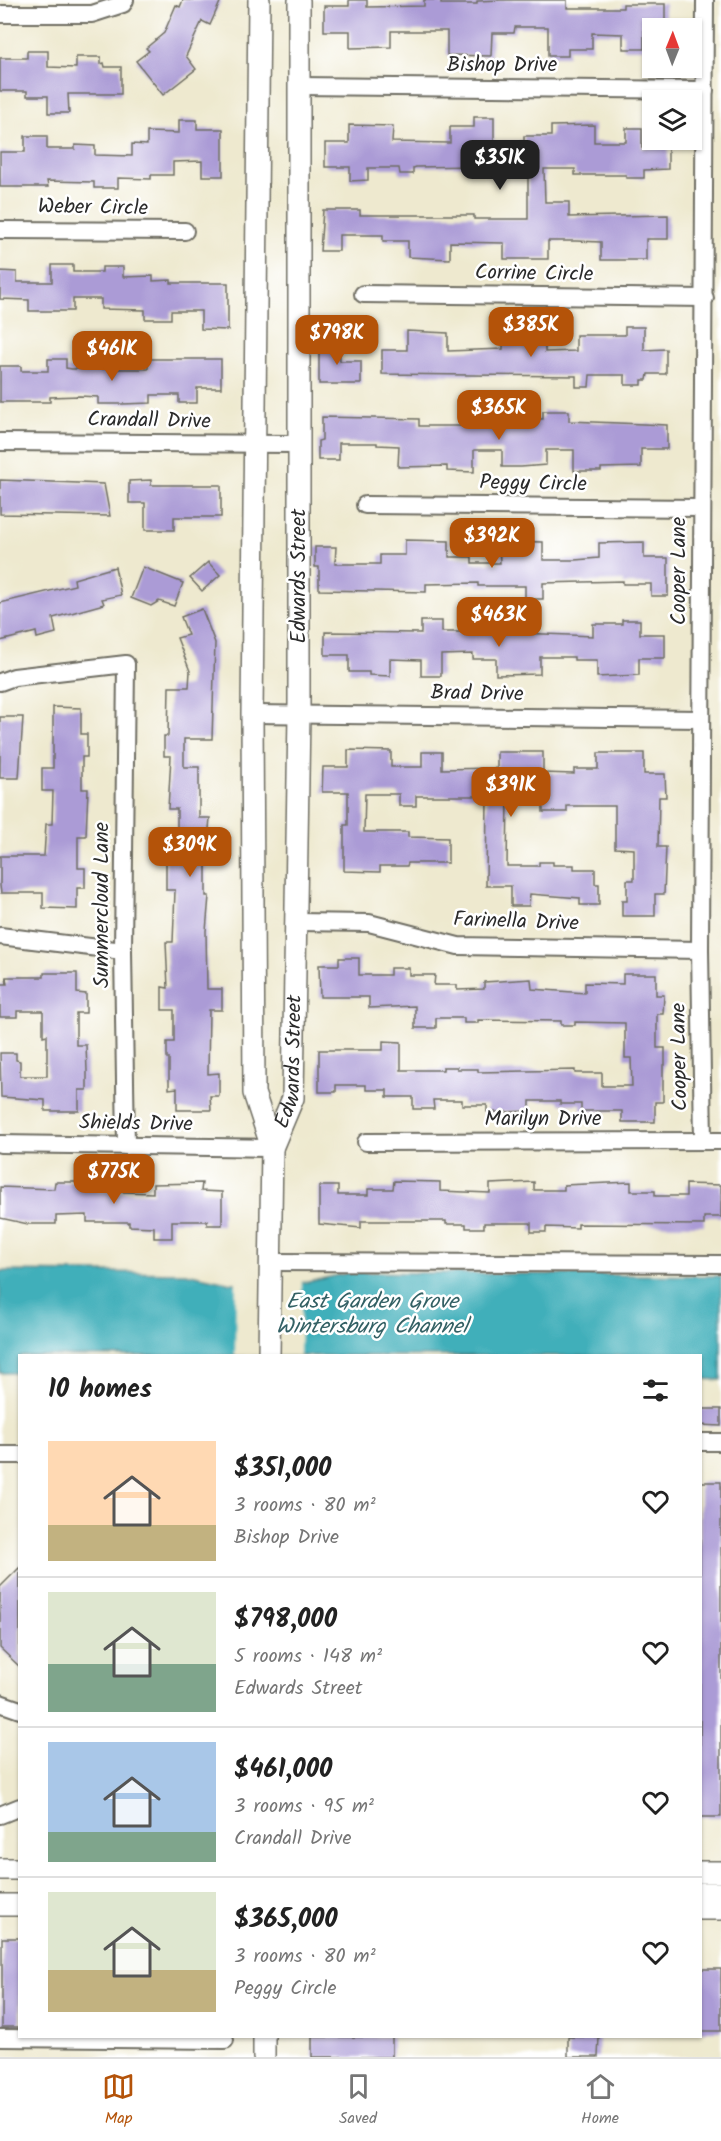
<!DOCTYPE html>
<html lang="en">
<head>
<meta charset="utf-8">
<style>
  :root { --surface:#fff; --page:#f2f2f2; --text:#222; --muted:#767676; --line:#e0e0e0; --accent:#b45309 }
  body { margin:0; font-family:Kalam,sans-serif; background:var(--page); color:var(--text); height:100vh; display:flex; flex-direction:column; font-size:22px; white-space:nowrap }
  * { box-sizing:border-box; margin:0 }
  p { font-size:20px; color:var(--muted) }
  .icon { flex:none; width:33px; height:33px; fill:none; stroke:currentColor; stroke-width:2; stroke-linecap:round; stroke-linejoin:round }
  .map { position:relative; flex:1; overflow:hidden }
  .sheet { position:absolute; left:18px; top:1354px; width:684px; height:684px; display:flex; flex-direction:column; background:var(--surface); border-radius:0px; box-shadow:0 2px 4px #0004 }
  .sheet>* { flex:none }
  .needle { width:39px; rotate:1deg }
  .fabs { position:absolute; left:642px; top:18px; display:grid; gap:12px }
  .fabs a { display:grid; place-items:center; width:60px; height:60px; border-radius:0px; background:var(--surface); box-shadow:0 2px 4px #0004; font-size:30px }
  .price { position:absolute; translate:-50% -51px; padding:0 14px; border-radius:12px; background:var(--accent); color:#fff; font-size:20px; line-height:39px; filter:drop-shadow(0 2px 3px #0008) }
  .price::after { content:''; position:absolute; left:50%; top:36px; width:18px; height:14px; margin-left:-9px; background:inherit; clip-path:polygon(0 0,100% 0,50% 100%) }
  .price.active { background:#222; color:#fff }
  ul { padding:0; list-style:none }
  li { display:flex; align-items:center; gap:18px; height:150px; padding:0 30px }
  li+li { border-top:2px solid var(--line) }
  li span { display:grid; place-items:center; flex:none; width:168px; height:120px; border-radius:0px; color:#555 }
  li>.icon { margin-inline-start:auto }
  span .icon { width:72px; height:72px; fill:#fffc; stroke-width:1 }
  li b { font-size:26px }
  h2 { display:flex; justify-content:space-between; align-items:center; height:72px; padding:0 30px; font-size:26px }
  .tab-bar { display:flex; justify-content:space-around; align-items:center; height:84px; border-top:2px solid var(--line); background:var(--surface); font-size:16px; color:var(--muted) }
  .tab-bar a { display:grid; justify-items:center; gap:3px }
  .tab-bar .active { color:var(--accent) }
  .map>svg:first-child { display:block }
  .water { fill:#3fafba; stroke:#356d72; stroke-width:1.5 }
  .pier { fill:#eee9cf }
  .building { fill:#ab9bd6 }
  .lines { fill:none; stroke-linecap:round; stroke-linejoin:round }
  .minor-casing { stroke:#6f6e64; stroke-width:20 }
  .major-casing { stroke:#6f6e64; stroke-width:24 }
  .minor { stroke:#fff; stroke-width:16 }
  .major { stroke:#fff; stroke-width:21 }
  .labels { text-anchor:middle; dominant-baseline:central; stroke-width:5; stroke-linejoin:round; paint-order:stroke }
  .street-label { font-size:21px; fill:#2b2b2b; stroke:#fff }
  .water-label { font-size:22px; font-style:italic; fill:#336064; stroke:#fff }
</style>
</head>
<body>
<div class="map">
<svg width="721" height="2057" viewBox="0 0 721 2057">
  <rect width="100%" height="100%" fill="#fff"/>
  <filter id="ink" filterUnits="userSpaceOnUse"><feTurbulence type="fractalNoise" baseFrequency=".0167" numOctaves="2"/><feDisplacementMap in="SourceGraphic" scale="12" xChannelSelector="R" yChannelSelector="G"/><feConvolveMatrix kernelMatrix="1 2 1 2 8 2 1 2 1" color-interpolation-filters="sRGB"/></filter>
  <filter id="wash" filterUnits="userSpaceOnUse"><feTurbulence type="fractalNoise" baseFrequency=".008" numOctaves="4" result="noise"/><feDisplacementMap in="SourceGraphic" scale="24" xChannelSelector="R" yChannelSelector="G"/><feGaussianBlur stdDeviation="1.35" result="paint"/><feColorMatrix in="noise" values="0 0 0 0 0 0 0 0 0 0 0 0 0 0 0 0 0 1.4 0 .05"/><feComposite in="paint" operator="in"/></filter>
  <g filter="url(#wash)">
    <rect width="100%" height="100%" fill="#eee9cf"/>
    <polygon class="water" points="0,1271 186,1273 232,1283 308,1282 352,1272 721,1276 721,1380 701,1379 700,1356 20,1356 19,1373 0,1373"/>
    <polygon class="pier" points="302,1279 300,1356 235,1356 236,1280"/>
    <g id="blocks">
      <g class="building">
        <polygon points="183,0 221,0 210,25 202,21 186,56 196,69 163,95 136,61 149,51 146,48 164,33 176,5 180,7"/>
        <polygon points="349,0 367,0 367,7 424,6 424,0 441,0 441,4 477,4 477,1 500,0 567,0 567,8 623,8 623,4 665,4 665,28 644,28 644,49 623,49 623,34 592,33 592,49 568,49 568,56 548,56 548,27 515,27 514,33 492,33 491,56 447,55 447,31 391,31 391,47 350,48 350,31 324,31 324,6 349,6"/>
        <polygon points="27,51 48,51 48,67 76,68 76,57 101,57 101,64 104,63 105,67 121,67 121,94 68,94 69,113 48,113 48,96 27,96 27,91 0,91 0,58 27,58"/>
        <polygon points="474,117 494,117 494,142 524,141 524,136 551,136 551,126 594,125 594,142 626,142 626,128 642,128 642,148 668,148 668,169 644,170 644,178 626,178 626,175 575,175 575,169 544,169 545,202 569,202 569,217 668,215 668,239 646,239 646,260 601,260 601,242 576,241 548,241 548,259 504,259 504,243 450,242 450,259 408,257 408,241 383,241 383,235 339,235 339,251 320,251 323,210 360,210 360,215 474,215 474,219 528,219 528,176 524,176 524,165 416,167 413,168 413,174 400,174 399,168 368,168 368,180 350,181 350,167 325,167 325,143 349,143 349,125 393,126 392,142 450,143 450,127 474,127"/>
        <polygon points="179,120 197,120 197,129 223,129 223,176 202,176 202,161 173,162 173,175 151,175 151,179 118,178 118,188 94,188 94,182 47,181 48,187 0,187 0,152 25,152 25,136 47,136 47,149 75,149 75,145 95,146 95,155 132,156 132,144 147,145 147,132 179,133"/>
        <polygon points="52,265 73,265 73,272 102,272 102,267 123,267 123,277 153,276 153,281 171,280 171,283 228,283 228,330 201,329 201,311 171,311 171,319 145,319 145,310 101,309 101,299 73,299 73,311 29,311 29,300 0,299 0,271 17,272 17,282 52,282"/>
        <polygon points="625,327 644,327 644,350 666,349 666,374 648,374 647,380 642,380 642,385 625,385 625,375 590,375 589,387 576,387 576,376 382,374 382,350 407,350 407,331 448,333 448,351 503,349 503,334 545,332 545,352 576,351 576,335 625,335"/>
        <polygon points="319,340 339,340 340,361 361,361 361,384 319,384"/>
        <polygon points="48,359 66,359 66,368 72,369 148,369 148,359 221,359 221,388 197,388 197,403 179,403 179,395 151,395 151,403 122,404 98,404 98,397 80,396 50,397 50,402 0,402 0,366 21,366 21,371 48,371"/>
        <polygon points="543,411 569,411 569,421 667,425 667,449 641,449 641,467 601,468 601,471 574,471 574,450 546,450 546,465 521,467 502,467 502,450 474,450 474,472 447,471 447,466 398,467 399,446 377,445 377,443 339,443 339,460 318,460 318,441 322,440 322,417 419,419 419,426 498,426 498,419 543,419"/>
        <polygon points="0,480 104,484 110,516 0,514"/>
        <polygon points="151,480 151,485 221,485 221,517 174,517 174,530 145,530 145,503 129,503 129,481"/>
        <polygon points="405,540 449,541 449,557 472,557 472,563 500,563 499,541 543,542 543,560 575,560 599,558 599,543 644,542 644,558 668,558 668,596 651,596 651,584 623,584 623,581 543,583 543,599 525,599 525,586 478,586 478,583 426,584 426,592 319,590 319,567 315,567 315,547 336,547 335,564 380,564 380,555 405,555"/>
        <polygon points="208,562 220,575 202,591 190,578"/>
        <polygon points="115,567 121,595 102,599 104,604 53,618 56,633 37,638 36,632 0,641 0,603 75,585 74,579"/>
        <polygon points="143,567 183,583 174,606 159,601 151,606 131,598"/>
        <polygon points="202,609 215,643 212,739 184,739 184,767 199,767 199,818 210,818 206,861 206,896 209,896 206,931 207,989 222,989 222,1010 209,1010 208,1074 219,1073 219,1096 210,1096 211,1110 177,1110 177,1088 169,1089 169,1058 167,1058 167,1042 174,1042 174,1010 162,1010 162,987 168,988 166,942 173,942 174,917 175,890 166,890 166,842 177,842 177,809 168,809 171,756 164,756 164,736 168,736 169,687 189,687 190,671 177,638 188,635 181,617"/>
        <polygon points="622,620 640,620 640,634 665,634 665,658 639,658 639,675 597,677 597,660 574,660 574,657 540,657 540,674 496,675 496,659 473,659 473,654 441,655 441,676 421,676 421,660 390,659 390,676 369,675 369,672 349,672 349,655 325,655 325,632 421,633 421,621 442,621 442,632 473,632 473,623 495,623 495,632 593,636 593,624 622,624"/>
        <polygon points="53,707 81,708 81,734 87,734 87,757 82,757 82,789 88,789 86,836 78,836 78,868 85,868 85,888 77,888 77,909 43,908 43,893 1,893 0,886 0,856 44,856 46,824 52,824 53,791 42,791 42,768 53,768"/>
        <polygon points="0,717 23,717 19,778 0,778"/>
        <polygon points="348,750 391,751 391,767 422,767 422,752 442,752 442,769 497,768 497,752 543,752 543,773 574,774 574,769 598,769 598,753 644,753 644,774 665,774 666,797 659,797 658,847 666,847 664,894 655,894 655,916 622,916 622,901 627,901 627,880 634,880 634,849 615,848 615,806 567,806 567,812 543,812 543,797 508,797 507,866 539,866 539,862 553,862 553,865 574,865 574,869 595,869 595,884 599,884 599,905 580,905 580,898 530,894 529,906 511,906 511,886 486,886 487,796 416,796 416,806 399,806 399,794 365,794 364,832 408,832 408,837 448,838 448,863 408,863 407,866 380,866 380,872 344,871 344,825 348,825 348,792 322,792 323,767 348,767"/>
        <polygon points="339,958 359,958 359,975 390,975 390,968 409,968 409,975 435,975 434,985 457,985 457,990 484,989 484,982 531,979 532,989 585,993 585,983 623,984 623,974 656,974 656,995 664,995 663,1014 657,1014 657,1048 665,1048 665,1065 663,1065 663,1102 655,1102 655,1122 622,1122 622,1111 581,1111 581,1104 560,1104 560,1101 530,1101 530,1111 504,1112 487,1112 487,1105 462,1105 462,1100 433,1100 434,1109 413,1109 413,1097 387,1097 387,1090 366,1090 366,1085 336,1085 336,1092 319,1092 319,1050 383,1050 383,1041 401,1042 401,1070 443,1070 443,1067 457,1067 457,1069 478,1069 478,1072 575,1070 575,1073 602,1073 602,1086 632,1086 631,1058 625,1058 625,1023 575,1022 575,1025 561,1025 561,1021 478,1020 478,1023 464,1023 464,1018 436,1018 436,1028 415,1028 415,1006 369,1008 369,997 320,997 319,965 339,965"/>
        <polygon points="44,973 77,973 77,993 86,994 86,1013 76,1013 76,1045 86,1045 87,1071 87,1090 79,1090 79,1111 45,1111 45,1100 1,1097 0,1053 16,1053 16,1060 20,1061 20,1076 47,1076 47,1035 43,1036 43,1011 17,1011 17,1017 0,1017 0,984 7,984 6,977 44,977"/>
        <polygon points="394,1181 440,1182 440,1191 490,1193 490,1184 534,1182 534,1190 564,1190 564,1185 631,1182 631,1191 655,1191 655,1196 686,1196 686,1184 721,1185 721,1217 704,1217 704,1225 578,1224 578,1228 546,1227 546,1232 531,1232 531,1223 484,1223 484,1228 466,1228 466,1224 446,1224 446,1221 361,1221 361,1228 319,1224 319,1186 338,1186 338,1195 368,1195 368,1189 393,1189"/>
        <polygon points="55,1182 97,1182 97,1191 153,1193 153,1184 202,1183 201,1191 222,1192 222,1225 207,1225 207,1221 172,1221 172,1238 154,1238 154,1227 129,1226 129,1222 87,1222 87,1215 56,1216 56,1224 28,1224 0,1218 0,1187 54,1189"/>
        <polygon points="700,1409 721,1409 721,1426 700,1425"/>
        <rect x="700" y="1482" width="21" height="335"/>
        <polygon points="20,1567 20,1667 0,1648 0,1587"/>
        <rect x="2" y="1938" width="18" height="89"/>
        <rect x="700" y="1969" width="21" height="62"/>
        <rect x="312" y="2037" width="80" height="20"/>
        <polygon points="568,2037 599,2037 598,2057 568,2057"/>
      </g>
    </g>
  </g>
  <g filter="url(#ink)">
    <use href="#blocks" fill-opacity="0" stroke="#6f6e64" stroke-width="1.5"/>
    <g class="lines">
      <defs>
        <g id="minor">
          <polyline points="0,14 92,14 123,4 125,0"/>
          <polyline points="298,86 705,90"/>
          <polyline points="0,230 185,231"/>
          <polyline points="363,294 705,298"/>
          <polyline points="0,442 298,444"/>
          <polyline points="365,505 701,508"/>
          <polyline points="0,682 14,677 126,664 123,951 126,1146"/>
          <polyline points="252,714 701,719"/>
          <polyline points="297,922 369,923 458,946 700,950"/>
          <polyline points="0,936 123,951"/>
          <polyline points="703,1141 700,950 705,0"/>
          <polyline points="366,1142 721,1141"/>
          <polyline points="0,1144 272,1148"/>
          <polyline points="271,1262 721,1264"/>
          <polyline points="700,1442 721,1442"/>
          <polyline points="0,1455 20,1455"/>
          <polyline points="0,1703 20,1710"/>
          <polyline points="0,1815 20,1807"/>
          <polyline points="0,2038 225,2040"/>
        </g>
        <g id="major">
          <polyline points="259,0 252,714 254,1093 272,1148 269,1356"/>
          <path id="s1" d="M272,1148L293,1098L299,714V0"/>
          <polyline points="0,1869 20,1869"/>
          <polyline points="700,1872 721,1872"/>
          <polyline points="700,1893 721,1893"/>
          <polyline points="0,1905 20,1905"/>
          <polyline points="700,1909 721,1909"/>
          <polyline points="264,2037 264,2057"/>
        </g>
      </defs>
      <use href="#minor" class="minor-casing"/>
      <use href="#major" class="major-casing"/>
      <use href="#minor" class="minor"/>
      <use href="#major" class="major"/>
    </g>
  </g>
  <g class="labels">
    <g class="street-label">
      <text x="502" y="65">Bishop Drive</text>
      <text transform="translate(93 208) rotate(1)">Weber Circle</text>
      <text transform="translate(534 274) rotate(1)">Corrine Circle</text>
      <text transform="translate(149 421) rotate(1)">Crandall Drive</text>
      <text transform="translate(533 484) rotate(1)">Peggy Circle</text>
      <text transform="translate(679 571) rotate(-90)">Cooper Lane</text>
      <text transform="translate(299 576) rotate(-90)">Edwards Street</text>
      <text transform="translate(477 694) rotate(1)">Brad Drive</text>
      <text transform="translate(102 905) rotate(-90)">Summercloud Lane</text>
      <text transform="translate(516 922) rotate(2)">Farinella Drive</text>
      <text transform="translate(680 1057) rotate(-91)">Cooper Lane</text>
      <text stroke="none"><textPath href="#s1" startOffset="90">Edwards Street</textPath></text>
      <text x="543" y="1119">Marilyn Drive</text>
      <text transform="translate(136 1124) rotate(1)">Shields Drive</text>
    </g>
    <g class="water-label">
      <text x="372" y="1302">East Garden Grove<tspan x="372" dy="25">Wintersburg Channel</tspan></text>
    </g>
  </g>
</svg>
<div class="fabs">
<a><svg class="needle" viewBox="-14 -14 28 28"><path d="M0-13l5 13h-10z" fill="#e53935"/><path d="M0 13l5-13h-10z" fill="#767676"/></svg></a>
<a><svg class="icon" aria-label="layers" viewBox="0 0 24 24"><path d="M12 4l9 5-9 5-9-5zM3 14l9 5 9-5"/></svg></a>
</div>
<b class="price active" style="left:500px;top:191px">$351K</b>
<b class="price" style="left:531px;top:358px">$385K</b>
<b class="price" style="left:337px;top:366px">$798K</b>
<b class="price" style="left:112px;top:382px">$461K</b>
<b class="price" style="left:499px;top:441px">$365K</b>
<b class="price" style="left:492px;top:569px">$392K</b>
<b class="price" style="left:499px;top:648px">$463K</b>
<b class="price" style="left:511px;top:818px">$391K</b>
<b class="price" style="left:190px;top:878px">$309K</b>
<b class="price" style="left:114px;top:1205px">$775K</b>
<section class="sheet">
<h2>10 homes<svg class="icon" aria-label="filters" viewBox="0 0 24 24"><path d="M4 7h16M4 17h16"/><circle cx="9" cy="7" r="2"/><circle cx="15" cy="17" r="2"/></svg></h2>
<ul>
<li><span style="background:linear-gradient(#ffd9b3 70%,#c2b280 0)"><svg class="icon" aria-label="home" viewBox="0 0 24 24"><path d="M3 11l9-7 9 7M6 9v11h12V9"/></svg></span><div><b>$351,000</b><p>3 rooms · 80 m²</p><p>Bishop Drive</p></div><svg class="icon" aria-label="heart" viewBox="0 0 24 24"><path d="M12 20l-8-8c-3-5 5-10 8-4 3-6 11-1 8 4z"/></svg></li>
<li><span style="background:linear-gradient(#dfe7d0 60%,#7fa58c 0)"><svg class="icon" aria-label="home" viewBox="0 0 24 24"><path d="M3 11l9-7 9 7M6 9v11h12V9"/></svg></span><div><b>$798,000</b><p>5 rooms · 148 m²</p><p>Edwards Street</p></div><svg class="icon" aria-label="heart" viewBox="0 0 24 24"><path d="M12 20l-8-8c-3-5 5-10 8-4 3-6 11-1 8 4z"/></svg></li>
<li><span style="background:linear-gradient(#a9c7e8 75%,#7fa58c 0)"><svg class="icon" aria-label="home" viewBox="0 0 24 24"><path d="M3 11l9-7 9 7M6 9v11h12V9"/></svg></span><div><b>$461,000</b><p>3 rooms · 95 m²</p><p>Crandall Drive</p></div><svg class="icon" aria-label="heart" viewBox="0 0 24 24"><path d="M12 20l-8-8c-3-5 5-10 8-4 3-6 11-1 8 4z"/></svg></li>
<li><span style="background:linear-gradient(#dfe7d0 65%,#c2b280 0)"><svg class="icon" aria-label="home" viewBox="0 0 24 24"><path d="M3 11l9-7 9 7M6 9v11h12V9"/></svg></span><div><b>$365,000</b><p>3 rooms · 80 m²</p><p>Peggy Circle</p></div><svg class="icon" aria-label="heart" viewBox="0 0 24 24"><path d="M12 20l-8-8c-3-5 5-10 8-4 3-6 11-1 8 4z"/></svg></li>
</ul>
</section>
</div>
<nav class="tab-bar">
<a class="active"><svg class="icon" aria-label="map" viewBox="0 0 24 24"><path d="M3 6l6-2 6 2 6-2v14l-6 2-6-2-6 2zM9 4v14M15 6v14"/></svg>Map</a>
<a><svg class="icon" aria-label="saved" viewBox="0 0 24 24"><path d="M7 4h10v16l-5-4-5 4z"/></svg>Saved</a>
<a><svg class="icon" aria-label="home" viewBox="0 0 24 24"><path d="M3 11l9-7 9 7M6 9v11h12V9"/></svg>Home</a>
</nav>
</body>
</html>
